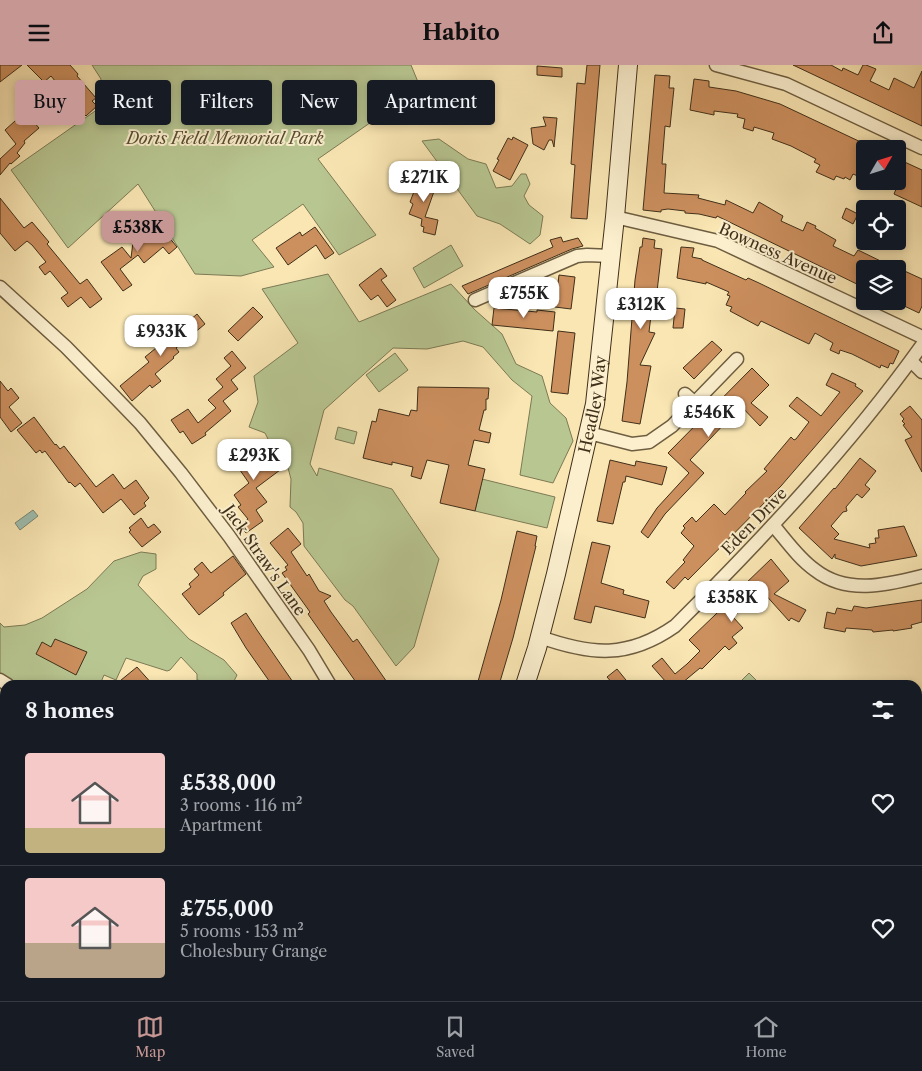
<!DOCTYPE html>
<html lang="en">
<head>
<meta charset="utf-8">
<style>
  :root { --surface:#171b24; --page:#242831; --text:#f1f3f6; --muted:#9ea1a6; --line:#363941; --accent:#c59692 }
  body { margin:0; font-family:"Libre Caslon Text",serif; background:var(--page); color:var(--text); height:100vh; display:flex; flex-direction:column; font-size:19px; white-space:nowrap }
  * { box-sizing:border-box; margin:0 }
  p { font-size:16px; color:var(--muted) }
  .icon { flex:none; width:28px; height:28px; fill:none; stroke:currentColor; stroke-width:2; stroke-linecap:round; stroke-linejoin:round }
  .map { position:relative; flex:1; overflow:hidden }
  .sheet { position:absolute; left:0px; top:615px; width:922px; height:321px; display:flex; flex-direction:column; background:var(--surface); border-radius:15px 15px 0 0; box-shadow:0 2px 8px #0003 }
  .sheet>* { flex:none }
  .top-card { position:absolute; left:15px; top:15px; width:500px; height:45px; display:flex; gap:10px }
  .needle { width:32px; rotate:51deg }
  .tools { position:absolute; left:856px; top:75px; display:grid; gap:10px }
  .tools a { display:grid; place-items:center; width:50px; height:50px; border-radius:5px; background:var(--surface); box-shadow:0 2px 8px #0003; font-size:25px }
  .price { position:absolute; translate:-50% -42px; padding:0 11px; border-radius:10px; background:#fff; color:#222; font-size:16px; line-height:32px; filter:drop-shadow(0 1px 2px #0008) }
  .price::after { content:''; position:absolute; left:50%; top:30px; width:15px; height:11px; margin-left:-8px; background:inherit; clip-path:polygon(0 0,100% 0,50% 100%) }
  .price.selected { background:var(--accent); color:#111 }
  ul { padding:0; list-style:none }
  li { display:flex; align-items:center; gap:15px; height:125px; padding:0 25px }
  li+li { border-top:1px solid var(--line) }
  li span { display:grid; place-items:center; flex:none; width:140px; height:100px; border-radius:5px; color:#555 }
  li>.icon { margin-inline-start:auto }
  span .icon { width:60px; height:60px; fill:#fffc; stroke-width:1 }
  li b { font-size:21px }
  h2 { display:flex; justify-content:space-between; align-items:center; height:60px; padding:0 25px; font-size:21px }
  .pill { padding:0 18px; border-radius:5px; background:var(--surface); box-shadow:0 2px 8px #0003; font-size:18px; line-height:45px }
  .pill.selected { background:var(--accent); color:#111 }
  header { display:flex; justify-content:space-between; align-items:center; height:65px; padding:0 25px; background:var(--accent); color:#111; font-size:22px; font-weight:700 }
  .dock { display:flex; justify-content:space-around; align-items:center; height:70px; border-top:1px solid var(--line); background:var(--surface); font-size:14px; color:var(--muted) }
  .dock a { display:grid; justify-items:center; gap:2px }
  .dock .selected { color:var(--accent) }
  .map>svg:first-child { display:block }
  .green { fill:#b8c691; stroke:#7c7a55 }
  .water { fill:#9ebfb1; stroke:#788574 }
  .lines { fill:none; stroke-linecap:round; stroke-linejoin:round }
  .stream { stroke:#788574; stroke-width:4 }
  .building { fill:#cc8f5e; stroke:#402f19 }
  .minor-casing { stroke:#6e5d40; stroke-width:15 }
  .secondary-casing { stroke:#402f19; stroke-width:20 }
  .minor { stroke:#fbefce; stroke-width:12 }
  .secondary { stroke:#fbefce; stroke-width:18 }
  .labels { text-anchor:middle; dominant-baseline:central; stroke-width:4; stroke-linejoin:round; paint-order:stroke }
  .park-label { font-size:16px; font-style:italic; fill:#584d31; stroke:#fbefce }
  .street-label { font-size:16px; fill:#402f19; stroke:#fbefce }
</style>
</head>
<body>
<header><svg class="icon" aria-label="menu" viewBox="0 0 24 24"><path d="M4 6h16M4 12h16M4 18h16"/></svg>Habito<svg class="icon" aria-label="share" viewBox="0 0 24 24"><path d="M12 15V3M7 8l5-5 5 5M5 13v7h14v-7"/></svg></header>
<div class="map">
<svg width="922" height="936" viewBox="0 0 922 936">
  <rect width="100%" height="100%" fill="#f9e6b3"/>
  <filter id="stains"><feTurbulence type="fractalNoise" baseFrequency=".004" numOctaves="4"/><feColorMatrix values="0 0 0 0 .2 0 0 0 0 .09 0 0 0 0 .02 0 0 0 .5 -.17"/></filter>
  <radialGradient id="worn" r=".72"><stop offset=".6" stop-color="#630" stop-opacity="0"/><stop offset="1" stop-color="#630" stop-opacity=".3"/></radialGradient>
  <g class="green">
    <polygon points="92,0 411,0 418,17 418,31 414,36 377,53 318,94 376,170 339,190 303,139 252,175 274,202 241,211 195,209 138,119 68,183 11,105 98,44 101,14"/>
    <polygon points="439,74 468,94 486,99 496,123 512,121 521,109 526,109 530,119 524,131 529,140 543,151 540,170 530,179 500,159 477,151 422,76"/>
    <polygon points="451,180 463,201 424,223 413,203"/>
    <polygon points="328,209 359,257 451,219 475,245 502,269 516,299 542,311 550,338 566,353 573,376 553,418 520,410 532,331 512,315 483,282 463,276 427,284 393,283 324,345 310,399 317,411 319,403 392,424 439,494 414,582 396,601 353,541 345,535 304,481 303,458 296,447 290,442 291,414 288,403 273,384 265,368 249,362 258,337 254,311 298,278 262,224"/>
    <polygon points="395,288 408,305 379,327 366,310"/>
    <polygon points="338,362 357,367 354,379 335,374"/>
    <polygon points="482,414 555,432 547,463 475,446"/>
    <polygon points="141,487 156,489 156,504 143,511 138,520 189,574 224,595 237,610 232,620 222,620 197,615 197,609 181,592 170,605 167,606 126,593 116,615 104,610 101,617 103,620 5,620 5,630 0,623 0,558 4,562 25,560 42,553 87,524 114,496"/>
    <polygon points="749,608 761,620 737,620"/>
    <polygon points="922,652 922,737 918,741 918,656"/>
    <polygon points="0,686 5,689 5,721 0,717"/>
    <polygon points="5,849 5,888 0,888 0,852"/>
    <polygon points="687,931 860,931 860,936 688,936"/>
  </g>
  <polygon class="water" points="33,445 38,451 20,465 15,458"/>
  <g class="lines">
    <polyline class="stream" points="918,645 922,643"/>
  </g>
  <g class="building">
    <polygon points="0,0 22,0 0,17"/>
    <polygon points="27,0 70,0 78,9 77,11 96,33 92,36 97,41 86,51 69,35 70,34 51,11 44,17"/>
    <polygon points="587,0 600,0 587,154 571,153 575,100 571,99 577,18 585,19"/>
    <polygon points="793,0 831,0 842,6 843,3 858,10 863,0 866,0 876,4 870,16 889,25 894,13 914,23 922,6 922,61"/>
    <polygon points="537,1 562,3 562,12 537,10"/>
    <polygon points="655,10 670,11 669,23 674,23 670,62 665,61 662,99 666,99 664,128 699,130 698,133 725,140 726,135 753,148 759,137 783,151 781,156 803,166 807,157 816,161 815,163 836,175 833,181 854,191 858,185 897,204 865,204 865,223 717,151 716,153 699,149 685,148 685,146 668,144 661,145 661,147 643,145"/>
    <polygon points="694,14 709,16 709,22 736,26 780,39 865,79 865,114 853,109 850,115 845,112 844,114 836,111 834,115 816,107 820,100 814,97 816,94 791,81 772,74 774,68 754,62 753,66 743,63 745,54 737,52 738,49 714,46 714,50 690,45"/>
    <polygon points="25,47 39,63 24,76 25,78 17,88 20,91 11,99 10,98 0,110 0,94 16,79 5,65"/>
    <polygon points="543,52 557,53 554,82 552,75 549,75 544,85 533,79 531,63 546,61"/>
    <polygon points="513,72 528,80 510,115 493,106 499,95 497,94 508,73 512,75"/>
    <polygon points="898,94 922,105 922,142 894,129 899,117 898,117"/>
    <polygon points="424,110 438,115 425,152 438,155 435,170 423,167 424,162 421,161 422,154 409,149 413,139 410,137 418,116 421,117"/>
    <polygon points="0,133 24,163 32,157 49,177 47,179 80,219 87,214 102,234 90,243 81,232 68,242 61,233 68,228 50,206 45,210 39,202 46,197 32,180 27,176 15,186 0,168"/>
    <polygon points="846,143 858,149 853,159 842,153"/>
    <polygon points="159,160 177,182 169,189 163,182 144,198 138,190 120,204 132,220 123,226 101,197 122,182 131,193 134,169 138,170 147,164 150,168"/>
    <polygon points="315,162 334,188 325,194 316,180 288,200 276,183 300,167 302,171"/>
    <polygon points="561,172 563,177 578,173 583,181 572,184 468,229 462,221 553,182 550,175"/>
    <polygon points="643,173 655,175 654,183 662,184 656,235 654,235 653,242 652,242 649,267 655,268 640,300 651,301 640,359 622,356 627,317 635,215 640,182 642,182"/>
    <polygon points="681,182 694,183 692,192 702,194 702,195 746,215 748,213 759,218 899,286 893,299 890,298 888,303 881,300 880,303 852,289 840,285 839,289 830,285 833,278 815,268 809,279 761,256 758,261 730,246 732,242 726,240 730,231 727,230 729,227 706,217 706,219 677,213"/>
    <polygon points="381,203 387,211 381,215 396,235 387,242 378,230 371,235 359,220"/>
    <polygon points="898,203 922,214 922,241 919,248 898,238"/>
    <polygon points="559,210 575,212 571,244 555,242"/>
    <polygon points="253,242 263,252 238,276 228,266"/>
    <polygon points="494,243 537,247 537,245 555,247 553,266 492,260"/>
    <polygon points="675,243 685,244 683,263 673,263"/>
    <polygon points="197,249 205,259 176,283 179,287 173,292 174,293 155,309 161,316 152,323 150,320 132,336 120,321 149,297 145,292 172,270 168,265 185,252 189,256"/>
    <polygon points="558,266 575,268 568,329 551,327"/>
    <polygon points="712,276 722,285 694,314 683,303"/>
    <polygon points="232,286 246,303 231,315 238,324 223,336 231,346 205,368 206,370 192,379 183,366 180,368 171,355 188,344 198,358 216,343 208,335 223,322 216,314 231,301 224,293"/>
    <polygon points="752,303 769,320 751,338 768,352 760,361 739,339 725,353 728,355 690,395 704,408 665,449 648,473 641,467 657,443 689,408 668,388"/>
    <polygon points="832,308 856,319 855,321 863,326 781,421 688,515 685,512 674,524 666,517 685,497 683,495 694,481 681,468 685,463 683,461 692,452 696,457 714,439 725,450 746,428 745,427 767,406 764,404 791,372 794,375 796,374 809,357 789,341 797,332 821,351 840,327 826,320"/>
    <polygon points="0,316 8,326 11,323 19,333 9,342 22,358 11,367 0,352"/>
    <polygon points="418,322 489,323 488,334 486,334 486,345 484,345 479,365 491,368 489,378 474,375 468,400 485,404 475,446 440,438 449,400 427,395 421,414 411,411 413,402 392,397 392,400 363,393 372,356 376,357 379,344 409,351 411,345 417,346"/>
    <polygon points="910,341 922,355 922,407 905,375 912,372 903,360 905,359 902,356 904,354 900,349"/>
    <polygon points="34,352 55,380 56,379 60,384 64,381 96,422 113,409 124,424 136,415 149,433 144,438 146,441 134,450 121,434 103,448 80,418 75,422 70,417 69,418 45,386 42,388 40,385 36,388 17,365"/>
    <polygon points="263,378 284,402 256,423 267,437 256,445 263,456 246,468 240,460 248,454 238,442 241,440 234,430 249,418 228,388 237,381 246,391"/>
    <polygon points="860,393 876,406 865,420 870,424 862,433 857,429 846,442 847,446 843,447 831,461 839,469 834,474 870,483 869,479 876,478 875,473 879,473 878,465 904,461 917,491 861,501 835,493 835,489 832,494 799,463 834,423 835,424"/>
    <polygon points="610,395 635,401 636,396 667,402 662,420 626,411 625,417 623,417 613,459 597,456"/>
    <polygon points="141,453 148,463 154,459 161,467 142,482 129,467 131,465 129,463"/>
    <polygon points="288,463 301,479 291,487 307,511 309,509 319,526 331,531 324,536 331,547 353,577 357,574 389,620 358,620 308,549 310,547 282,508 287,505 285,502 288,500 270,478"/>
    <polygon points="517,466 537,471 535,481 536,481 513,573 499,620 477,620 501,535"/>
    <polygon points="592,477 610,481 601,518 624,525 623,529 649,536 645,553 595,541 591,558 574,554"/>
    <polygon points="233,491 246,509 223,528 224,530 199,550 182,529 191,522 189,519 199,510 194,504 202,497 211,508"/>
    <polygon points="771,494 789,516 774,529 806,545 799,557 791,553 789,556 763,527 756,536 754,534 733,552 743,563 732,572 737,578 729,585 725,581 702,604 700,603 682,618 684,620 662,620 666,617 652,601 662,593 675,609 687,599 700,586 689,575 743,523 742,522"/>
    <polygon points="922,535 922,557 911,560 912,563 893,566 893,565 873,567 872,565 846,563 845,567 824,563 827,547 835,549 837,543 852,546 854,541 866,543"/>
    <polygon points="246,548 257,565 295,620 272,620 246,583 231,558"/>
    <polygon points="55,574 87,587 76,610 36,589 42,577 51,582"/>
    <polygon points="137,602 153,620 115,620"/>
    <polygon points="617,604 630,620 614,620 607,612"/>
  </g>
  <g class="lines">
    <defs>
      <g id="minor">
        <polyline points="716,0 786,19 922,83"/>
        <polyline points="615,152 718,176 922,272"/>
        <polyline points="0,222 66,282 108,325 140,358 181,408 229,471 309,585 330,620"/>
        <polyline points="475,235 577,191 587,190 611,191"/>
        <polyline points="911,296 922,307"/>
        <polyline points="685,329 694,337"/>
        <polyline points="589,368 632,379 649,377 672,361 737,294"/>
        <path d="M773,460C786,475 798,493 815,505C847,530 886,520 922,511"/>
        <path d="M540,572C591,590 628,594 675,561C763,473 849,382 922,280"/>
        <polyline points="0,615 8,620"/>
        <polyline points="918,768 922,764"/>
        <polyline points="0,844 5,841"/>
        <polyline points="588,931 589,936"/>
        <polyline points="900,931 901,936"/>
        <polyline points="129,936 137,931"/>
      </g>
      <g id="secondary">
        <path id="s1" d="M525,620L537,583L556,509L595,339L615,152L628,0"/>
        <polyline points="424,936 426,931"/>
      </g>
    </defs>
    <use href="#minor" class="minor-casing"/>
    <use href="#secondary" class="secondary-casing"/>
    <use href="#minor" class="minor"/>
    <use href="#secondary" class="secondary"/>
  </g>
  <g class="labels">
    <g class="park-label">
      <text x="225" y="73">Doris Field Memorial Park</text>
    </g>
    <g class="street-label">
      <text transform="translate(778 188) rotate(24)">Bowness Avenue</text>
      <text stroke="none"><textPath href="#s1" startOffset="289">Headley Way</textPath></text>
      <text transform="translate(754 456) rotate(-46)">Eden Drive</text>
      <text transform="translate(265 495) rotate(55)">Jack Straw's Lane</text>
    </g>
  </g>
  <rect width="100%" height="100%" filter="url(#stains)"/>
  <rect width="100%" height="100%" fill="url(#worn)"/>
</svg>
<div class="tools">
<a><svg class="needle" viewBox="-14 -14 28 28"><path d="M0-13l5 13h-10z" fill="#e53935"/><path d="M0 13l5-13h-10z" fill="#9ea1a6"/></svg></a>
<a><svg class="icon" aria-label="locate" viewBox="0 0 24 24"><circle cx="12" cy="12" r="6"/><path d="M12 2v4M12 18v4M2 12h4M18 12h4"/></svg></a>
<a><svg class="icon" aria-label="layers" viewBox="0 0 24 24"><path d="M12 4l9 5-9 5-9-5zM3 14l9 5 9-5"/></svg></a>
</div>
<b class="price" style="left:424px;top:138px">£271K</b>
<b class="price selected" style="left:138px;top:188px">£538K</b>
<b class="price" style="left:524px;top:254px">£755K</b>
<b class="price" style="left:641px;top:265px">£312K</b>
<b class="price" style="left:161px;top:292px">£933K</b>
<b class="price" style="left:709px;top:373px">£546K</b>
<b class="price" style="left:254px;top:416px">£293K</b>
<b class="price" style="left:732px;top:558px">£358K</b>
<div class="top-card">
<a class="pill selected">Buy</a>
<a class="pill">Rent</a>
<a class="pill">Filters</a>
<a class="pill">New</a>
<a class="pill">Apartment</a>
</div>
<section class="sheet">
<h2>8 homes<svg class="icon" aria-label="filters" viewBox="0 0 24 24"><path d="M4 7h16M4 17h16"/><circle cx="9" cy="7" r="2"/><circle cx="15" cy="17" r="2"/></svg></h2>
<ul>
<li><span style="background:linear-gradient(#f6c9c9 75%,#c2b280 0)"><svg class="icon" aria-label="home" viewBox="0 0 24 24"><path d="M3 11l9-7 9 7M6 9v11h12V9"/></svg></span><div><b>£538,000</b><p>3 rooms · 116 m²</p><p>Apartment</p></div><svg class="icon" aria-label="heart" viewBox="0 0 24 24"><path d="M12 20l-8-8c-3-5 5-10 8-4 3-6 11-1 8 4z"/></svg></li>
<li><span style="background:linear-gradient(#f6c9c9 65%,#b9a48a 0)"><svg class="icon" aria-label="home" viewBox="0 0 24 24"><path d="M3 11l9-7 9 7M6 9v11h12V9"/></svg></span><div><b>£755,000</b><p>5 rooms · 153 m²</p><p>Cholesbury Grange</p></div><svg class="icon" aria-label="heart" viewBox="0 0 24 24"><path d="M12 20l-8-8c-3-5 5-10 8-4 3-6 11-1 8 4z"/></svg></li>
</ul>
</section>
</div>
<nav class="dock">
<a class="selected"><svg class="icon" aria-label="map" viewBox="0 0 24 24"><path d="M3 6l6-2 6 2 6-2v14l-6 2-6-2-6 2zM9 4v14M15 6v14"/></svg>Map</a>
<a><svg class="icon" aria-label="saved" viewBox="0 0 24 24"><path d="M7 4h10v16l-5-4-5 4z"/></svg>Saved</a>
<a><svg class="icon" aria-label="home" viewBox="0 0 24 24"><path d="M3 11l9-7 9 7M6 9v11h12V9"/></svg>Home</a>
</nav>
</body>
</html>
